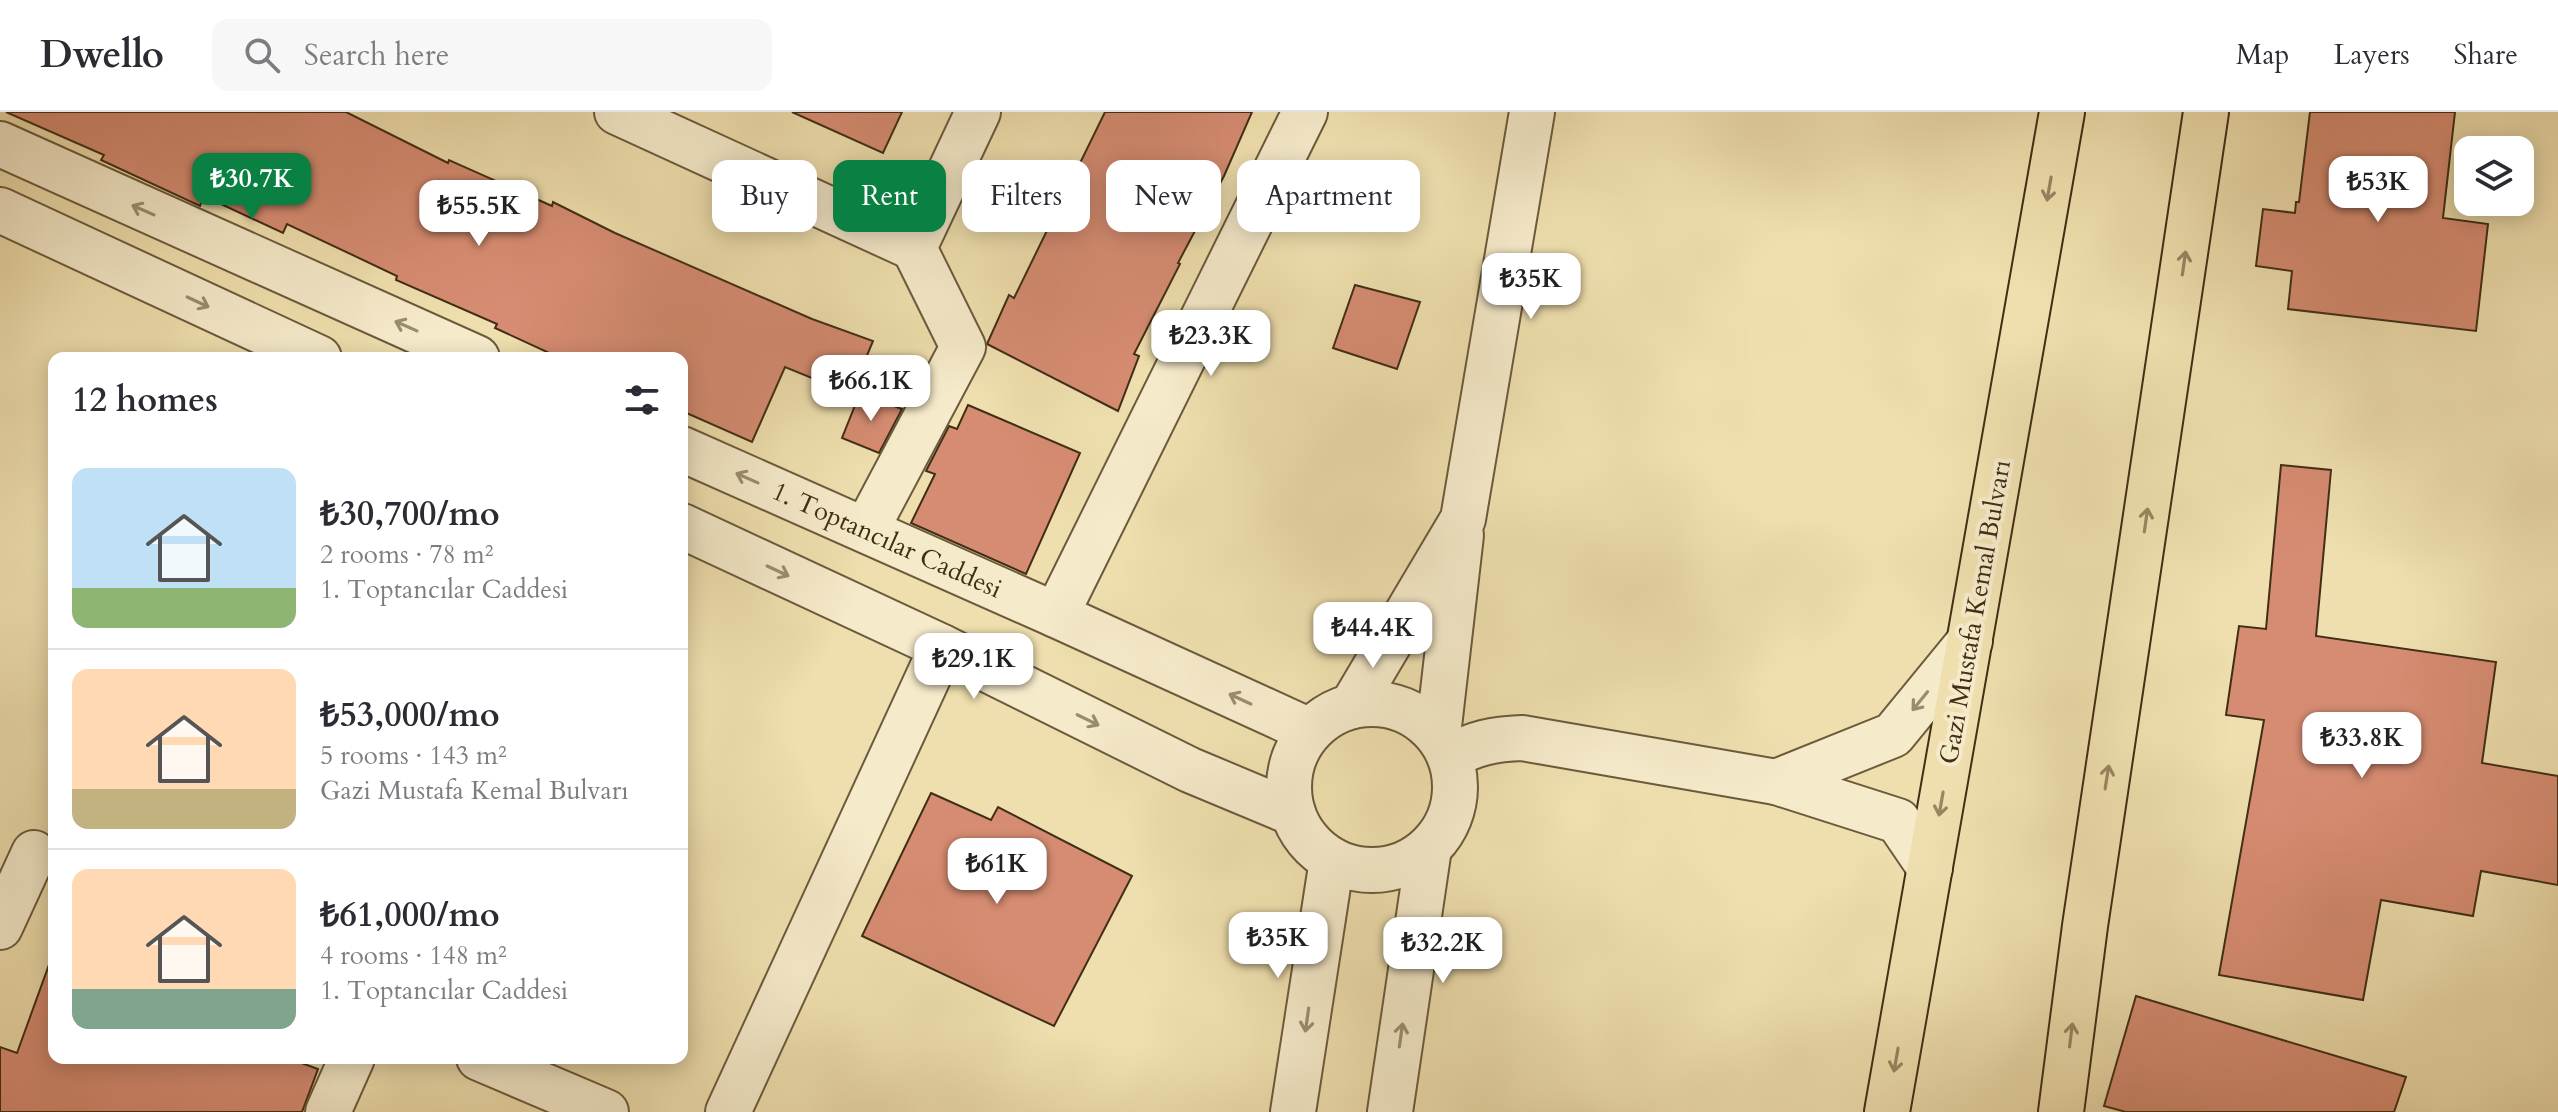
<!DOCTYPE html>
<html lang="en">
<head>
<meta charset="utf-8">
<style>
  :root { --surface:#fff; --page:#f7f7f7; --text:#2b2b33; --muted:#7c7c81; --line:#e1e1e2; --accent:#0b8043 }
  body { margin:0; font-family:Cardo,serif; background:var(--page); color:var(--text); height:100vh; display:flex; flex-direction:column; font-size:30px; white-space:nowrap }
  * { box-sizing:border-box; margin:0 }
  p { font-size:26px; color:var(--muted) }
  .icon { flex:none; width:44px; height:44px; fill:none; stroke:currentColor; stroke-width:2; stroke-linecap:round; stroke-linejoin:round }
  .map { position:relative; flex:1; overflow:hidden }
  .drawer { position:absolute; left:48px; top:240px; width:640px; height:712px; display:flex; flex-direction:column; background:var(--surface); border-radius:16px; box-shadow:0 4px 20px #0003 }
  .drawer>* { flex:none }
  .top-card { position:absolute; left:712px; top:48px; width:760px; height:72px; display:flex; gap:16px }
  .fabs { position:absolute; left:2454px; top:24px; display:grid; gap:16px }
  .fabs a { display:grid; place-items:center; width:80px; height:80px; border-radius:16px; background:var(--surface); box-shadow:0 4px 20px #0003; font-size:40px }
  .price { position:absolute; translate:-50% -68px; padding:0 18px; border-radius:16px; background:#fff; color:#222; font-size:26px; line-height:52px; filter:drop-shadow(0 2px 4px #0008) }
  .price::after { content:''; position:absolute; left:50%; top:48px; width:24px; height:18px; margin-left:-12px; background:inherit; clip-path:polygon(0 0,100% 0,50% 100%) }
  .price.current { background:var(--accent); color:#fff }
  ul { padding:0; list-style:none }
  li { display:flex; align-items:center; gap:24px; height:200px; padding:0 24px }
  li+li { border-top:2px solid var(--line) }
  li span { display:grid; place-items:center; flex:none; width:224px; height:160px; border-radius:16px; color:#555 }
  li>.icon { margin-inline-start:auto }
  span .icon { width:96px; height:96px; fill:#fffc; stroke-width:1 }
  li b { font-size:34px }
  h2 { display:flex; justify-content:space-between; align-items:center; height:96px; padding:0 24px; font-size:34px }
  .tag { padding:0 28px; border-radius:16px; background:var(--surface); box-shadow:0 4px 20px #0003; font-size:28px; line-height:72px }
  .tag.current { background:var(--accent); color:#fff }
  header { display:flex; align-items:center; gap:48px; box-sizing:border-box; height:112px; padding:0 40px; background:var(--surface); border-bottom:2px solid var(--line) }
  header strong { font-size:38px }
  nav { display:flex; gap:44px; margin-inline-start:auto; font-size:28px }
  .search { width:560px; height:72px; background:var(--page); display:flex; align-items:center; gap:20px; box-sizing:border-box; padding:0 28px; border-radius:16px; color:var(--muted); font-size:30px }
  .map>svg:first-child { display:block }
  .building { fill:#d68c72; stroke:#402e16; stroke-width:2 }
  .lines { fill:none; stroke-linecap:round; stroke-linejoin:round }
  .minor-casing { stroke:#6c5a3c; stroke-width:48 }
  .highway-casing { stroke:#402e16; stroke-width:48 }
  .minor { stroke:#f5eaca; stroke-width:44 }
  .highway { stroke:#efdfae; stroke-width:44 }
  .oneway { stroke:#988662 }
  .oneway2 { stroke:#9a8c70 }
  .labels { text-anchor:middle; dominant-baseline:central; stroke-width:8; stroke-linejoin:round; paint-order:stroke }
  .street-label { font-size:26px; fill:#402e16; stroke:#f5eaca }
</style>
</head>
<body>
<header>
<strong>Dwello</strong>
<div class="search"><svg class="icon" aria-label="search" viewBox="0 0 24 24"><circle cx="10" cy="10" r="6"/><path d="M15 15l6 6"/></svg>Search here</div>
<nav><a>Map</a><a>Layers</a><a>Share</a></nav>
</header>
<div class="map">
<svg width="2558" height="1000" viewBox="0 0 2558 1000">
  <rect width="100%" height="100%" fill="#efdfae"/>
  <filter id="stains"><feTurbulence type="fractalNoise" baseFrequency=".0025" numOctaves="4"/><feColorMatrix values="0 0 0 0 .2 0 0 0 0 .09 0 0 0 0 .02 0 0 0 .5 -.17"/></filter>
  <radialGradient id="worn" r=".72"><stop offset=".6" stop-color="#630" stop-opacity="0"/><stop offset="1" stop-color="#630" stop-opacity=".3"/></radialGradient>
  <g class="building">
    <polygon points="6,0 346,0 448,51 449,48 552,94 553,90 615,121 812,207 873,229 851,282 785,255 752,330 682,299 682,246 560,246 495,216 497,212 396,168 397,164 287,112 283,121 204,84 200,94 101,48 104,43"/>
    <polygon points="792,0 902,0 883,41"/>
    <polygon points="1105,0 1252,0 1224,64 1178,151 1180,152 1134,242 1139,244 1118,299 987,232 1009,183 1014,186"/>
    <polygon points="2310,0 2455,0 2443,106 2488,112 2476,219 2288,197 2292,159 2256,154 2263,97 2295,101 2296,90 2299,90"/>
    <polygon points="1355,173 1420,190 1397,257 1333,236"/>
    <polygon points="860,281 902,297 879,341 842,326"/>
    <polygon points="968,293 1080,341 1026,462 911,411 935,362 926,359 949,314 957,317"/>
    <polygon points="2281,353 2331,358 2316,524 2496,550 2482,651 2558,664 2558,773 2481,759 2473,804 2381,788 2363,888 2219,863 2264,608 2226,603 2239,514 2266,517"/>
    <polygon points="931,681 991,708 998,695 1132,764 1054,914 862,824"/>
    <polygon points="50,850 54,851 54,946 288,946 318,957 302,1000 0,1000 0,935 17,941"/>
    <polygon points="2136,884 2406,965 2394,1000 2126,1000 2104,994"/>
  </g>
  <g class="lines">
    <defs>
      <g id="minor">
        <polyline points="617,0 914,136"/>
        <polyline points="0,32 477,246"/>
        <polyline points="0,98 319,246"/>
        <polyline points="682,337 1056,503 1310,619"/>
        <polyline points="682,414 942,535 1190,658 1293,701"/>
        <polyline points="866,418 963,235 914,136 978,0"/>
        <polyline points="1056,503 1305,0"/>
        <circle cx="1372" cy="675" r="83"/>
        <polyline points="1352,594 1463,407 1532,0"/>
        <polyline points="1438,623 1461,423"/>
        <path d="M1450,645C1474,631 1494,627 1522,626L1776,670"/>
        <polyline points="1930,756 1898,709 1776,670 1893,623 1970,529"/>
        <polyline points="0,815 34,741"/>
        <polyline points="479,946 606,1000"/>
        <polyline points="328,1000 352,946"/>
        <polyline points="728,1000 942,535"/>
        <polyline points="1293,1000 1332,748"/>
        <polyline points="1390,1000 1429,736"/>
      </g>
      <g id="highway">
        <polyline points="1887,1000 2062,0"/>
        <polyline points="2061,1000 2085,814 2206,0"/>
      </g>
    </defs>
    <use href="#minor" class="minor-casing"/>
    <use href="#highway" class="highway-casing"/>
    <use href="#minor" class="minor"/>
    <use href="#highway" class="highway"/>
  </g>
  <defs><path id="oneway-shaft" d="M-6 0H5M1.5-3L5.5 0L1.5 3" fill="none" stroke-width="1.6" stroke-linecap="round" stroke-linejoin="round" transform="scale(2)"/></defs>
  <g class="oneway">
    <use href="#oneway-shaft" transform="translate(2049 77) rotate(100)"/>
    <use href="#oneway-shaft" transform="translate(2184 151) rotate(-82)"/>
    <use href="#oneway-shaft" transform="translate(2146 408) rotate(-82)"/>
    <use href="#oneway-shaft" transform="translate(2107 665) rotate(-81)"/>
    <use href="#oneway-shaft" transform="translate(1941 692) rotate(100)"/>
    <use href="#oneway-shaft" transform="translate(2071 923) rotate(-83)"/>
    <use href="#oneway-shaft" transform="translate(1896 948) rotate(100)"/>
  </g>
  <g class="oneway2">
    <use href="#oneway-shaft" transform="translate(143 98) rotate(-156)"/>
    <use href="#oneway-shaft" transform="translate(198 190) rotate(25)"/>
    <use href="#oneway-shaft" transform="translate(406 214) rotate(-156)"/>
    <use href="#oneway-shaft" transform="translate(747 366) rotate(-156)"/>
    <use href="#oneway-shaft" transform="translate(778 459) rotate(25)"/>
    <use href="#oneway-shaft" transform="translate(1240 587) rotate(-155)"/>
    <use href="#oneway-shaft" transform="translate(1920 589) rotate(129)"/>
    <use href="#oneway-shaft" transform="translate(1088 608) rotate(26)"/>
    <use href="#oneway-shaft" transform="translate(1307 908) rotate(98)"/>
    <use href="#oneway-shaft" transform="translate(1401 923) rotate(-82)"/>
  </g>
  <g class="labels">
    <g class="street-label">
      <text transform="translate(887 428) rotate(24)">1. Toptancılar Caddesi</text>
      <text transform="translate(1975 500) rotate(-80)">Gazi Mustafa Kemal Bulvarı</text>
    </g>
  </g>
  <rect width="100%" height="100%" filter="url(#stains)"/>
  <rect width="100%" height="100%" fill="url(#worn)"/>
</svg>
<div class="fabs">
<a><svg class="icon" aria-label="layers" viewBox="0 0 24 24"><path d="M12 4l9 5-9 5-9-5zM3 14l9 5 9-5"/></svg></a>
</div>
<b class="price current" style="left:252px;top:109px">₺30.7K</b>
<b class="price" style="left:2378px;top:112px">₺53K</b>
<b class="price" style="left:479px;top:136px">₺55.5K</b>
<b class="price" style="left:1531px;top:209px">₺35K</b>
<b class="price" style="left:1211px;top:266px">₺23.3K</b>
<b class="price" style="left:871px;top:311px">₺66.1K</b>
<b class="price" style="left:1373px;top:558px">₺44.4K</b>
<b class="price" style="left:974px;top:589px">₺29.1K</b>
<b class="price" style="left:2362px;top:668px">₺33.8K</b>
<b class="price" style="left:997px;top:794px">₺61K</b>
<b class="price" style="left:1278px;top:868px">₺35K</b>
<b class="price" style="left:1443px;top:873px">₺32.2K</b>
<div class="top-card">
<a class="tag">Buy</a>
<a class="tag current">Rent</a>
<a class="tag">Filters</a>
<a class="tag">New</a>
<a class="tag">Apartment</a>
</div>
<section class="drawer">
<h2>12 homes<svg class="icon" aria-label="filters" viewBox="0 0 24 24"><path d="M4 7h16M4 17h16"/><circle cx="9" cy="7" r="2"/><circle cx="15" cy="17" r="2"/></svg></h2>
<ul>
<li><span style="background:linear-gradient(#bfe0f5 75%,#8fb573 0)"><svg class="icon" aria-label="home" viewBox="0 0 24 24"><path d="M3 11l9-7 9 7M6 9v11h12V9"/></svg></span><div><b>₺30,700/mo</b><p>2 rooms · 78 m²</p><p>1. Toptancılar Caddesi</p></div></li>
<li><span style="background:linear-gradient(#ffd9b3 75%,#c2b280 0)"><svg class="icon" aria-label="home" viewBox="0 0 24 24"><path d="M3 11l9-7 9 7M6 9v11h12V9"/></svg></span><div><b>₺53,000/mo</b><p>5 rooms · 143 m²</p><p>Gazi Mustafa Kemal Bulvarı</p></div></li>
<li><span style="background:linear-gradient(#ffd9b3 75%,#7fa58c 0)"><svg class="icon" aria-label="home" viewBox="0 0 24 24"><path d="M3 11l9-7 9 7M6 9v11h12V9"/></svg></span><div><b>₺61,000/mo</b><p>4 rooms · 148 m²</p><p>1. Toptancılar Caddesi</p></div></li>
</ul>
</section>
</div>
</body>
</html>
